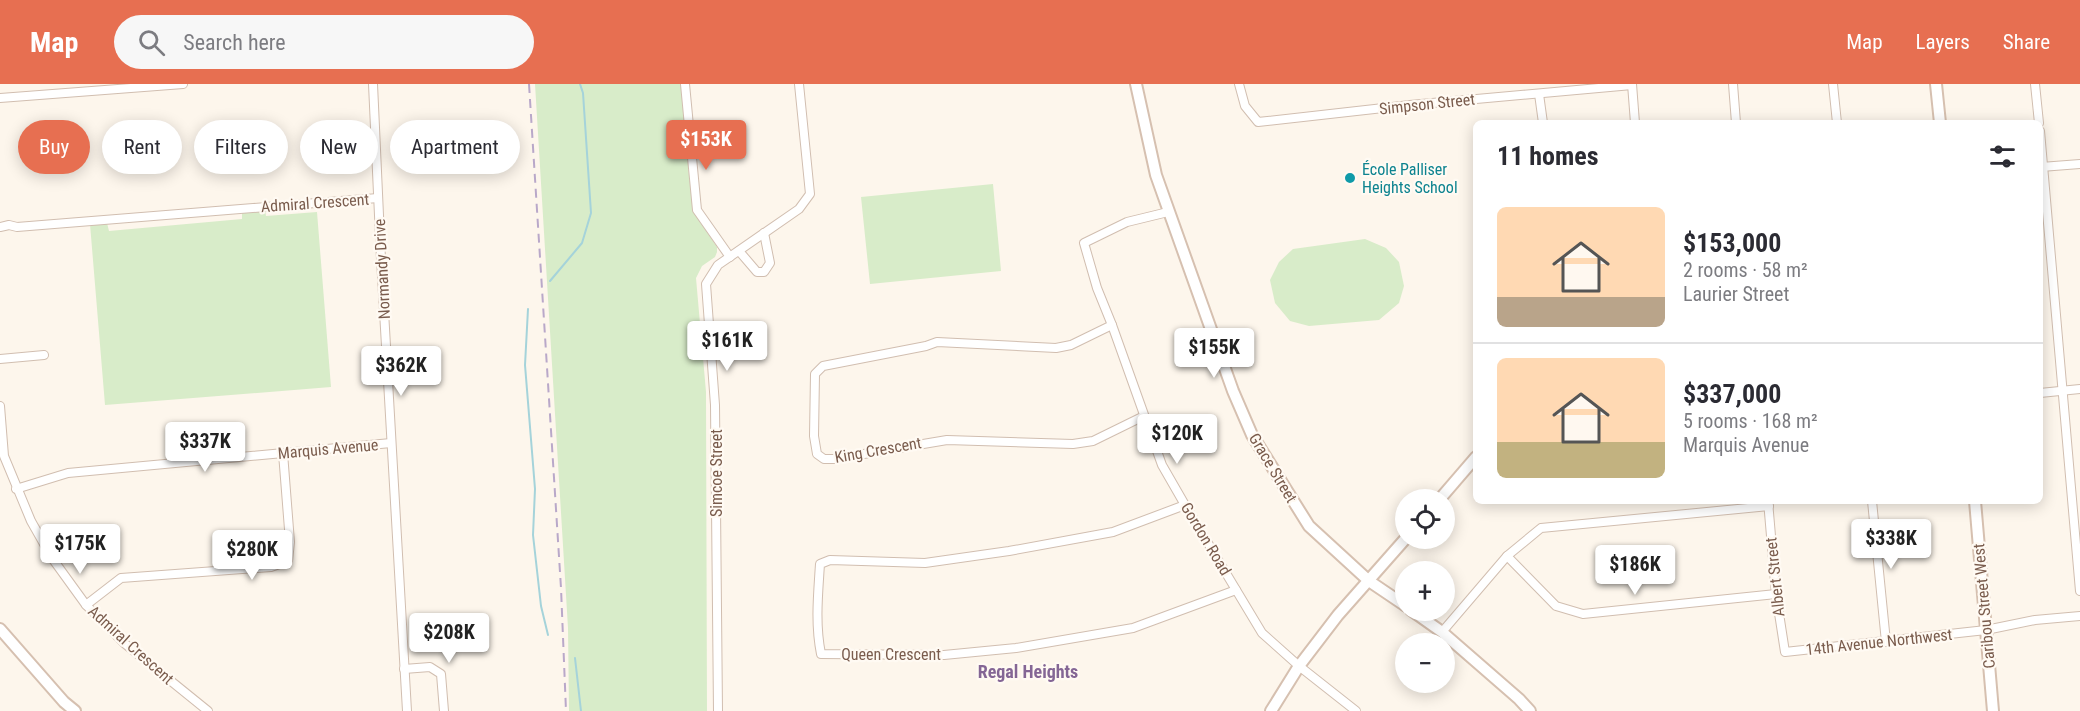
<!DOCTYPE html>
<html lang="en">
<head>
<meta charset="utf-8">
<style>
  :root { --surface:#fff; --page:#f7f7f7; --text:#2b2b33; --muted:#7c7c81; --line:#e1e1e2; --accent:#e76f51 }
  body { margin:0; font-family:"Roboto Condensed",sans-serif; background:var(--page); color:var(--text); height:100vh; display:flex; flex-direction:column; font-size:22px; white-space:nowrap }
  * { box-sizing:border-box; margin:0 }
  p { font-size:20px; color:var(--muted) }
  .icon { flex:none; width:33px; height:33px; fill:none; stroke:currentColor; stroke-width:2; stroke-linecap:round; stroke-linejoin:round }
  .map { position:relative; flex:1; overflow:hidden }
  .details { position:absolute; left:1473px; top:36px; width:570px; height:384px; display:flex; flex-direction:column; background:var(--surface); border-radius:9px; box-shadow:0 3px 15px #0003 }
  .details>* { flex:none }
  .banner { position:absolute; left:18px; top:36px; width:570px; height:54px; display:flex; gap:12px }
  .buttons { position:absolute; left:1395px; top:405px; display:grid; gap:12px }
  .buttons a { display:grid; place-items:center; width:60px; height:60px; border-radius:50%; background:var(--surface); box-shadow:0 3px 15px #0003; font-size:30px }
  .price { position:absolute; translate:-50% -51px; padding:0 14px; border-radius:6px; background:#fff; color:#222; font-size:20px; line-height:39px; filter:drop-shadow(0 2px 3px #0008) }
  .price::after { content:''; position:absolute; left:50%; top:36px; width:18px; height:14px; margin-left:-9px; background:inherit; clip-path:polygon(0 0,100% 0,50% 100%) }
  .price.current { background:var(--accent); color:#fff }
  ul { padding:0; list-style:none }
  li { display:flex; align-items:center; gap:18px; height:150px; padding:0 24px }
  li+li { border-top:2px solid var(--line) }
  li span { display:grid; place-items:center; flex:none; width:168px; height:120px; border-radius:9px; color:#555 }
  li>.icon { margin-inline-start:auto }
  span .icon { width:72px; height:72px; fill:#fffc; stroke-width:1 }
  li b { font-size:26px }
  h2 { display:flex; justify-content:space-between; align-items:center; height:72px; padding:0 24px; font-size:26px }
  .tag { padding:0 21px; border-radius:27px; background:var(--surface); box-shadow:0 3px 15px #0003; font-size:21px; line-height:54px }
  .tag.current { background:var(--accent); color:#fff }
  header { display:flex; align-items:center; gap:36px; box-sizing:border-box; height:84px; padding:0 30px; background:var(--accent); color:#fff }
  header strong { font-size:28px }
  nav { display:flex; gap:33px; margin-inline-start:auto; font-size:21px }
  .search { width:420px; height:54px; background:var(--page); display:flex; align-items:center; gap:15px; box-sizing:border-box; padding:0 21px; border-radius:33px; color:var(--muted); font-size:22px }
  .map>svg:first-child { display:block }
  .green { fill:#d8ecc9 }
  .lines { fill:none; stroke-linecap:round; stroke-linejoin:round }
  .stream { stroke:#a5d3da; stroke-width:2 }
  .street-casing { stroke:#d1beb0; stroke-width:10 }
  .secondary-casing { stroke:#d6c0b0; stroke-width:14 }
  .street { stroke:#fff; stroke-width:8 }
  .secondary { stroke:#fff; stroke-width:10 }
  .rail { stroke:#b9a8c9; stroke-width:2; stroke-dasharray:9 6; stroke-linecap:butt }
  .culture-dot { fill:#0f9aa8; stroke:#fffaf3; stroke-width:2 }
  .labels { text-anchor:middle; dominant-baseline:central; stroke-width:4.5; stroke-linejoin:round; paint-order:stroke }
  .street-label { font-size:16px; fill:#7a5c4d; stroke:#fffaf3 }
  .culture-label { font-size:16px; fill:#0d838f; stroke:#fffaf3; text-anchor:start }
  .neighbourhood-label { font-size:18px; font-weight:bold; fill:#846695; stroke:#fffaf3 }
</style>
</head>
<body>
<header>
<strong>Map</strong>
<div class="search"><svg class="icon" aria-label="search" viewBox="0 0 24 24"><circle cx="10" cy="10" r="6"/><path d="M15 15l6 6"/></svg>Search here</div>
<nav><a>Map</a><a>Layers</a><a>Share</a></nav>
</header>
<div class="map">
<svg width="2080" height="627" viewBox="0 0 2080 627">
  <rect width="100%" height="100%" fill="#fdf6ec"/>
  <g class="green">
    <polygon points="535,0 681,0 689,91 694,125 699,136 717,163 717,168 715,173 702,182 696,194 706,308 707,627 569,627 568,544"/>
    <polygon points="993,100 1001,187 870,200 861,113"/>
    <polygon points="265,125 266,132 317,128 331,303 105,321 90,140 107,139 109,147 242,135 242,127"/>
    <polygon points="1365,155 1386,164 1399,178 1404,202 1399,219 1379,236 1309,242 1290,237 1275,219 1270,196 1279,178 1293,165"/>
  </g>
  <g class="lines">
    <g class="stream">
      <polyline points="550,197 582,159 591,129 583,9 580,0"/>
      <polyline points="528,225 525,281 535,405 533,451 541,522 548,551"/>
      <polyline points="575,574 581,627"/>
    </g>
    <defs>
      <g id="street">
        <polyline points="373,0 381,175 407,627"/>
        <polyline points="685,0 697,126 730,173"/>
        <polyline points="1239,0 1245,22 1258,38 1410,21 1632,1"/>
        <polyline points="1632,0 1635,39"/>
        <polyline points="1733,0 1736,39"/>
        <polyline points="1833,0 1837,39"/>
        <polyline points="2035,0 2039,39"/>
        <polyline points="1539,10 1543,39"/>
        <polyline points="0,14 183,0"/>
        <polyline points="2040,47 2080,507"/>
        <polyline points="2041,83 2080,80"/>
        <polyline points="1168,128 1127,138 1084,159 1097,204 1112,241 1162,381 1185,421 1262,549 1299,582 1356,627"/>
        <polyline points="0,143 9,141 17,143 378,114"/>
        <polyline points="739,167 757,188 764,188 770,179 764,149"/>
        <polyline points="1112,241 1071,261 1056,264 937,258 926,262 823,282 815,290 814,352 817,370 824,375 834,375 947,356 1073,360 1093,357 1144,332"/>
        <polyline points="0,275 44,271"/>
        <polyline points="2040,309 2080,305"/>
        <polyline points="0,322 4,372 31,437 52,474 86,521 124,559 208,627"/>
        <polyline points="16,405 68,389 391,359"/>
        <polyline points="1768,417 1776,510 1785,568 1986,546 2035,536 2080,532"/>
        <polyline points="1872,417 1886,558"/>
        <path d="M1185,421L1113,448L1009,467L925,479L830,476L820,480C818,511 815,540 821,570L944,571L1016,564L1133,544L1236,506"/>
        <polyline points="1507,472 1556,522 1583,530 1776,510"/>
        <polyline points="86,521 121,494 271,483 288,477 290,458 283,369"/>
        <polyline points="1442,548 1507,472 1541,444 1769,422"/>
        <polyline points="404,585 430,583 441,590 444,627"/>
        <polyline points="718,627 715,321 706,200 718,181 799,125 810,110 799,0"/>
      </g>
      <g id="secondary">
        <polyline points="1136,0 1156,91 1233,307 1252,351 1309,442 1369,497 1406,522"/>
        <polyline points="1936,0 1940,39"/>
        <polyline points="1439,416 1476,373"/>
        <polyline points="1975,417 1993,627"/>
        <polyline points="1411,526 1442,548 1519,615 1530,627"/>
        <polyline points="0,545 64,618 75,627"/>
        <polyline points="1271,627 1299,582 1338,531 1406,454"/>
      </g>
    </defs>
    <use href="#street" class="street-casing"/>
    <use href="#secondary" class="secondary-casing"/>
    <use href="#street" class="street"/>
    <use href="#secondary" class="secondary"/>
    <polyline class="rail" points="529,0 561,504 566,627"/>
  </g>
  <circle class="culture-dot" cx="1350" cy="94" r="6"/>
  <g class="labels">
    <g class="street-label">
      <text transform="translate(1427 20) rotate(-6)">Simpson Street</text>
      <text transform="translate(315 119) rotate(-4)">Admiral Crescent</text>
      <text transform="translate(382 185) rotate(-93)">Normandy Drive</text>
      <text transform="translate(328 365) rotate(-5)">Marquis Avenue</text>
      <text transform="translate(878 366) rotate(-10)">King Crescent</text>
      <text transform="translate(1273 384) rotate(59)">Grace Street</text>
      <text transform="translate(716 389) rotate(-90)">Simcoe Street</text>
      <text transform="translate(1206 455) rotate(59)">Gordon Road</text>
      <text transform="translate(1775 493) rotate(-96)">Albert Street</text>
      <text transform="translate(1984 522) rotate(-95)">Caribou Street West</text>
      <text transform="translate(1879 558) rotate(-6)">14th Avenue Northwest</text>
      <text transform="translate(131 561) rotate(42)">Admiral Crescent</text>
      <text x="891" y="570">Queen Crescent</text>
    </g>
    <g class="culture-label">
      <text x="1362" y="85">École Palliser<tspan x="1362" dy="18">Heights School</tspan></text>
    </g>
    <g class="neighbourhood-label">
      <text x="1028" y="587">Regal Heights</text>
    </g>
  </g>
</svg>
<div class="buttons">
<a><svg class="icon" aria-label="locate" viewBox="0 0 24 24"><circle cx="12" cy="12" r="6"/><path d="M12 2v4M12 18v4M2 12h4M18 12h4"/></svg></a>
<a>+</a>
<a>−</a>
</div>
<b class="price current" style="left:706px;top:87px">$153K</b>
<b class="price" style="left:727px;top:288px">$161K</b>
<b class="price" style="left:1214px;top:295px">$155K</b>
<b class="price" style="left:401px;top:313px">$362K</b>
<b class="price" style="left:1177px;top:381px">$120K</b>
<b class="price" style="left:205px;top:389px">$337K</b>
<b class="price" style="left:1891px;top:486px">$338K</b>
<b class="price" style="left:80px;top:491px">$175K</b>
<b class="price" style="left:252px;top:497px">$280K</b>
<b class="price" style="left:1635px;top:512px">$186K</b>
<b class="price" style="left:449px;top:580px">$208K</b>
<div class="banner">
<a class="tag current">Buy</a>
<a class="tag">Rent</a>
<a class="tag">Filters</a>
<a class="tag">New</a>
<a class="tag">Apartment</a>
</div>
<section class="details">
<h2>11 homes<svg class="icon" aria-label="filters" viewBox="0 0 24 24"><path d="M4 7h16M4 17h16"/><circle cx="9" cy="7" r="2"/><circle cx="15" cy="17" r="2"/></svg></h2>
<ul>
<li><span style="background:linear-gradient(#ffd9b3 75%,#b9a48a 0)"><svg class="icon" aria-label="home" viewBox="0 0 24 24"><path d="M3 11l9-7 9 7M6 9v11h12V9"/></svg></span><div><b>$153,000</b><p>2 rooms · 58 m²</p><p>Laurier Street</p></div></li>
<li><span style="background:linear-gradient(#ffd9b3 70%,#c2b280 0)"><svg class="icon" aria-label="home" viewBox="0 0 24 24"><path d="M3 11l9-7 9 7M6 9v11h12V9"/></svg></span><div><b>$337,000</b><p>5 rooms · 168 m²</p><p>Marquis Avenue</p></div></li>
</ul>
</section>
</div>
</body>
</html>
